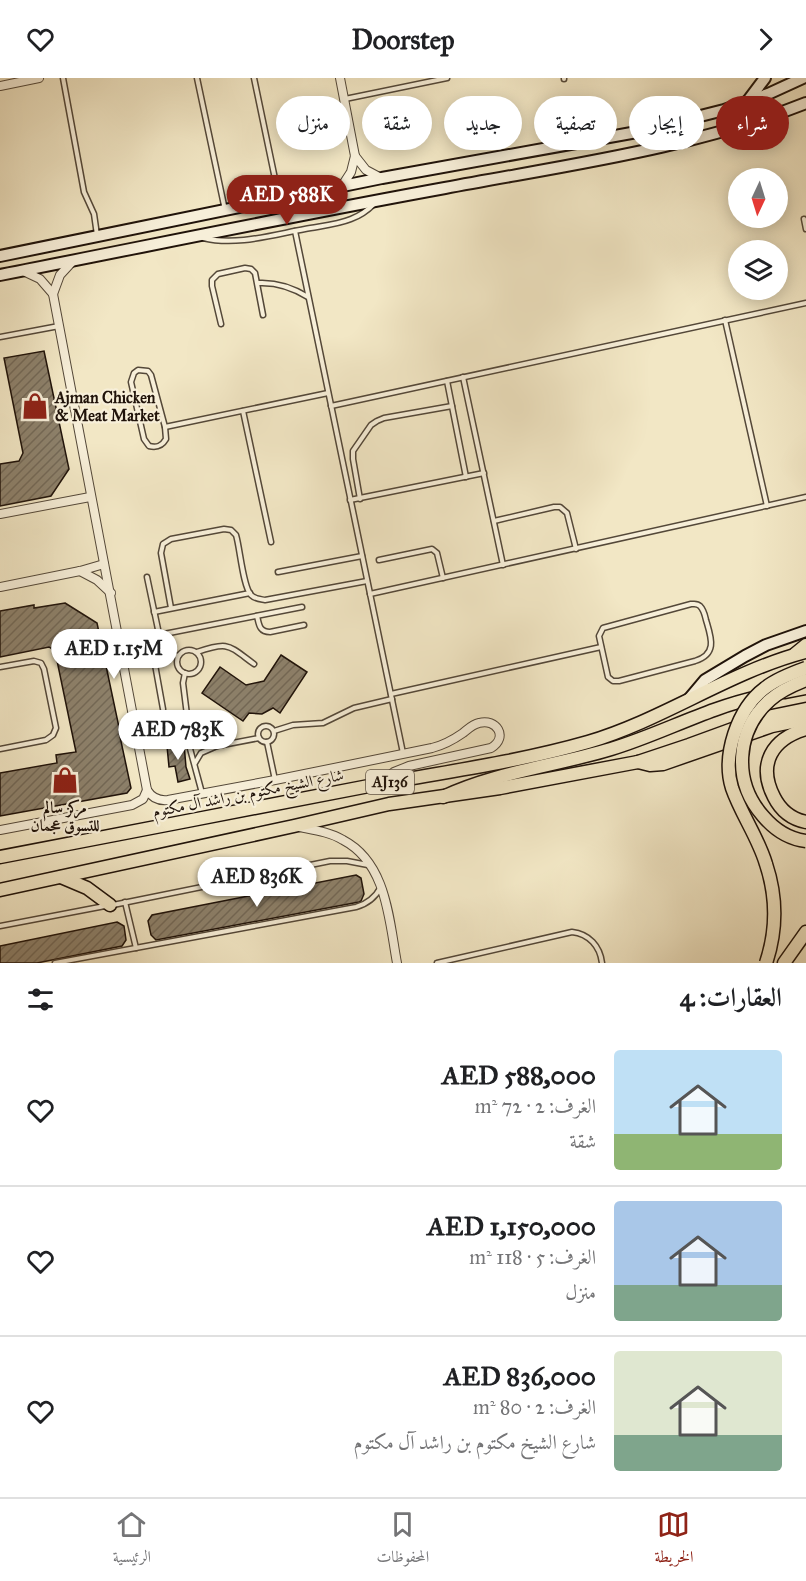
<!DOCTYPE html>
<html lang="ar">
<head>
<meta charset="utf-8">
<style>
  :root { --surface:#fff; --page:#f6f6f6; --text:#202124; --muted:#757577; --line:#e0e0e0; --accent:#8f2418 }
  body { margin:0; font-family:"IM FELL Great Primer",Amiri,serif; background:var(--page); color:var(--text); direction:rtl; height:100vh; display:flex; flex-direction:column; font-size:22px; white-space:nowrap }
  * { box-sizing:border-box; margin:0 }
  p { font-size:20px; color:var(--muted) }
  .icon { flex:none; width:33px; height:33px; fill:none; stroke:currentColor; stroke-width:2; stroke-linecap:round; stroke-linejoin:round }
  .map { position:relative; height:885px; overflow:hidden; direction:ltr }
  .details { display:flex; flex-direction:column; background:var(--surface); flex:1 }
  .details>* { flex:none }
  .guide { position:absolute; left:18px; top:18px; width:771px; height:54px; direction:rtl; display:flex; gap:12px }
  .needle { width:39px; rotate:184deg }
  .tools { position:absolute; left:728px; top:90px; display:grid; gap:12px }
  .tools a { display:grid; place-items:center; width:60px; height:60px; border-radius:50%; background:var(--surface); box-shadow:0 3px 15px #0003; font-size:30px }
  .price { position:absolute; translate:-50% -51px; padding:0 14px; border-radius:21px; background:#fff; color:#222; font-size:20px; line-height:39px; filter:drop-shadow(0 2px 3px #0008) }
  .price::after { content:''; position:absolute; left:50%; top:36px; width:18px; height:14px; margin-left:-9px; background:inherit; clip-path:polygon(0 0,100% 0,50% 100%) }
  .price.current { background:var(--accent); color:#fff }
  ul { padding:0; list-style:none }
  li { display:flex; align-items:center; gap:18px; height:150px; padding:0 24px }
  li+li { border-top:2px solid var(--line) }
  li span { display:grid; place-items:center; flex:none; width:168px; height:120px; border-radius:6px; color:#555 }
  li>.icon { margin-inline-start:auto }
  span .icon { width:72px; height:72px; fill:#fffc; stroke-width:1 }
  li b { font-size:26px }
  h2 { display:flex; justify-content:space-between; align-items:center; height:72px; padding:0 24px; font-size:26px }
  .chip { padding:0 21px; border-radius:27px; background:var(--surface); box-shadow:0 3px 15px #0003; font-size:21px; line-height:54px }
  .chip.current { background:var(--accent); color:#fff }
  header { display:flex; justify-content:space-between; align-items:center; height:78px; padding:0 24px; background:var(--surface); font-size:27px; font-weight:700 }
  .menu { display:flex; justify-content:space-around; align-items:center; height:84px; border-top:2px solid var(--line); background:var(--surface); font-size:16px; color:var(--muted) }
  .menu a { display:grid; justify-items:center; gap:3px }
  .menu .current { color:var(--accent) }
  .map>svg:first-child { display:block }
  .building { fill:url(#building-hatch); stroke:#20130a; stroke-width:1.5 }
  .lines { fill:none; stroke-linecap:round; stroke-linejoin:round }
  .service-casing { stroke:#544839; stroke-width:7 }
  .minor-casing { stroke:#544839; stroke-width:10 }
  .secondary-casing { stroke:#20130a; stroke-width:14 }
  .primary-casing { stroke:#20130a; stroke-width:15 }
  .trunk-casing { stroke:#20130a; stroke-width:15 }
  .service { stroke:#f7efd9; stroke-width:4 }
  .minor { stroke:#f7efd9; stroke-width:8 }
  .secondary { stroke:#f7efd9; stroke-width:10 }
  .primary { stroke:#f2e7c5; stroke-width:12 }
  .trunk { stroke:#f2e7c5; stroke-width:12 }
  .trunk-bridge-casing { stroke:#20130a; stroke-width:15; stroke-linecap:butt }
  .trunk-bridge { stroke:#f2e7c5; stroke-width:12 }
  .labels { text-anchor:middle; dominant-baseline:central; stroke-width:4.5; stroke-linejoin:round; paint-order:stroke }
  .shield { fill:#f7efd9; stroke:#605548; stroke-width:1.5 }
  .shield-label { font-size:15px; font-weight:bold; fill:#20130a }
  .poi-label { font-size:16px; font-weight:bold; fill:#20130a; stroke:#f7efd9; text-anchor:start }
  .street-label { font-size:16px; fill:#20130a; stroke:#f7efd9 }
</style>
</head>
<body>
<header><svg class="icon" aria-label="forward" viewBox="0 0 24 24"><path d="M9 5l7 7-7 7"/></svg>Doorstep<svg class="icon" aria-label="heart" viewBox="0 0 24 24"><path d="M12 20l-8-8c-3-5 5-10 8-4 3-6 11-1 8 4z"/></svg></header>
<div class="map">
<svg width="806" height="885" viewBox="0 0 806 885">
  <defs>
    <pattern id="building-hatch" width="6" height="6" patternUnits="userSpaceOnUse" patternTransform="scale(1.5)"><rect width="6" height="6" fill="#8d816b"/><path d="M-1 1l2-2M0 6l6-6M5 7l2-2" fill="none" stroke="#736856"/></pattern>
  </defs>
  <rect width="100%" height="100%" fill="#f2e7c5"/>
  <filter id="stains"><feTurbulence type="fractalNoise" baseFrequency=".00333" numOctaves="4"/><feColorMatrix values="0 0 0 0 .2 0 0 0 0 .09 0 0 0 0 .02 0 0 0 .5 -.17"/></filter>
  <radialGradient id="worn" r=".72"><stop offset=".6" stop-color="#630" stop-opacity="0"/><stop offset="1" stop-color="#630" stop-opacity=".3"/></radialGradient>
  <g class="building">
    <polygon points="44,273 69,391 51,418 0,428 0,386 19,383 23,375 4,280"/>
    <polygon points="65,525 97,545 120,654 119,654 131,710 127,715 0,738 0,695 57,685 56,677 76,674 55,573 49,569 0,579 0,533 34,527 34,530"/>
    <polygon points="281,577 307,594 280,635 273,630 262,636 249,635 243,643 202,615 220,589 246,607 264,603"/>
    <polygon points="184,666 186,689 190,701 178,704 175,688 169,689 167,668"/>
    <polygon points="356,797 361,800 364,816 361,823 359,824 156,862 151,857 148,843 152,837"/>
    <polygon points="117,844 124,848 126,862 122,868 37,885 0,885 0,868"/>
  </g>
  <g class="lines">
    <defs>
      <g id="service">
        <polyline points="63,0 84,114 94,136 97,157"/>
        <polyline points="197,0 225,132"/>
        <polyline points="254,0 279,120"/>
        <polyline points="564,0 564,1"/>
        <polyline points="345,21 447,0"/>
        <polyline points="804,141 806,151"/>
        <polyline points="295,153 403,675"/>
        <path d="M203,160C236,168 272,157 305,151C320,148 336,147 351,141C359,138 367,133 374,126"/>
        <path d="M258,205C276,204 292,209 308,219"/>
        <polyline points="725,242 767,428"/>
        <polyline points="221,246 212,208 212,202 218,196 245,190 251,191 255,195 263,237"/>
        <polyline points="0,259 59,248"/>
        <path d="M138,292L148,293L151,297L165,349L166,361C162,368 157,370 149,368L144,361L131,304L134,295Z"/>
        <polyline points="463,299 503,487"/>
        <polyline points="447,303 466,399"/>
        <polyline points="331,328 806,225"/>
        <polyline points="243,333 271,464"/>
        <polyline points="165,349 328,315"/>
        <polyline points="360,421 353,381 353,373 371,347 377,343 384,340 452,328"/>
        <polyline points="350,422 484,395"/>
        <polyline points="494,443 554,429 560,429 567,435 576,471"/>
        <polyline points="379,482 432,471 437,475 443,500"/>
        <polyline points="278,494 362,478"/>
        <polyline points="147,499 159,556"/>
        <polyline points="370,516 806,419"/>
        <path d="M691,526C695,526 697,525 700,528C704,532 705,538 706,542C711,559 718,576 695,583L619,603H613L608,599L599,558L603,550Z"/>
        <path d="M171,530L161,475L163,466L171,461L224,451L231,452L236,457C240,470 243,509 251,517C255,521 259,521 265,522L367,503"/>
        <polyline points="154,534 250,515"/>
        <path d="M257,538C259,546 259,554 270,554L304,547"/>
        <circle cx="189" cy="584" r="12"/>
        <path d="M197,574C229,563 228,567 254,586"/>
        <polyline points="153,578 171,576 178,578"/>
        <polyline points="0,589 34,583 41,585 44,591 56,650 53,657 46,662 0,671"/>
        <polyline points="185,595 183,605 188,645 189,667 202,715"/>
        <polyline points="391,616 601,569"/>
        <polyline points="163,631 152,570 154,563 159,557 302,529"/>
        <circle cx="266" cy="656" r="8"/>
        <polyline points="274,653 293,647 323,645 354,630 392,621"/>
        <polyline points="189,658 193,659 200,667 212,666 217,668"/>
        <polyline points="267,664 275,702"/>
        <polyline points="195,685 201,675 217,668 259,660"/>
        <polyline points="125,824 136,870"/>
        <polyline points="113,827 330,783 347,783 368,787"/>
        <polyline points="0,848 105,828"/>
        <path d="M55,885L356,829C367,826 375,820 381,809"/>
        <path d="M437,885L572,854C589,856 600,868 602,885"/>
      </g>
      <g id="minor">
        <polyline points="340,0 355,78 351,94 342,108"/>
        <polyline points="0,8 39,0"/>
        <polyline points="355,78 366,92 381,100"/>
        <path d="M23,193L40,201L53,216L147,712C152,720 159,723 168,722L275,702L432,670C444,667 453,662 463,655C468,651 473,646 479,645C496,640 509,659 491,670L409,688L394,694L381,704"/>
        <polyline points="53,216 60,197 72,184"/>
        <polyline points="0,436 90,419"/>
        <polyline points="80,493 97,502 111,515"/>
        <polyline points="0,509 80,493 104,486"/>
        <path d="M299,749C314,752 330,754 343,762C387,785 389,842 397,885"/>
        <polyline points="0,752 132,727 143,721 147,712"/>
      </g>
      <g id="secondary">
        <polyline points="747,24 765,0"/>
        <path d="M292,132C306,129 316,128 319,113"/>
        <polyline points="0,178 382,100 637,54 724,32 768,16 803,0"/>
        <path d="M0,197C148,168 296,137 445,110C566,87 691,71 806,25"/>
        <polyline points="689,621 705,602 745,578 766,567 806,553"/>
      </g>
      <g id="primary">
        <path d="M0,779C125,755 249,731 374,707C445,694 518,684 588,664C663,642 729,594 805,574"/>
        <polyline points="61,799 87,810 110,827"/>
        <polyline points="0,812 294,748 389,726 500,710 638,684 689,667 763,640 806,631"/>
      </g>
      <g id="trunk">
        <polyline points="795,576 806,567"/>
        <polyline points="784,614 806,610"/>
        <path d="M806,651C772,661 757,686 774,719C781,733 791,741 806,744"/>
        <polyline points="638,684 650,687 663,686 772,648 806,641"/>
        <path d="M443,719C496,694 555,688 611,671C661,656 707,630 758,619"/>
        <polyline points="784,885 806,854"/>
      </g>
    </defs>
    <use href="#service" class="service-casing"/>
    <use href="#minor" class="minor-casing"/>
    <use href="#secondary" class="secondary-casing"/>
    <use href="#primary" class="primary-casing"/>
    <use href="#trunk" class="trunk-casing"/>
    <use href="#service" class="service"/>
    <use href="#minor" class="minor"/>
    <use href="#secondary" class="secondary"/>
    <use href="#primary" class="primary"/>
    <use href="#trunk" class="trunk"/>
    <defs>
      <g id="trunk-bridge">
        <path d="M806,602C793,607 780,613 770,622C735,653 733,704 763,738C774,751 789,761 806,763"/>
        <path d="M766,885C777,852 777,819 766,786C758,759 741,736 732,710C722,678 737,631 765,610C776,601 792,595 806,590"/>
      </g>
    </defs>
    <use href="#trunk-bridge" class="trunk-bridge-casing"/>
    <use href="#trunk-bridge" class="trunk-bridge"/>
  </g>
  <defs>
    <symbol id="shop-bare" viewBox="-9 -9 18 18"><path d="M-5-2.5h2.3a2.7 3.5 0 0 1 5.4 0H5L5.5 6h-11ZM-1.5-2.5h3a1.5 2.3 0 0 0-3 0Z" fill="#8f2418" stroke="#f7efd9" stroke-width="2.5" paint-order="stroke"/></symbol>
  </defs>
  <g fill-rule="evenodd">
    <use href="#shop-bare" x="16" y="309" width="38" height="38"/>
    <use href="#shop-bare" x="46" y="683" width="38" height="38"/>
  </g>
  <g class="labels">
    <rect class="shield" x="366" y="692" width="48" height="24" rx="4.5"/>
    <g class="shield-label">
      <text x="390" y="704">AJ136</text>
    </g>
    <g class="poi-label">
      <text x="55" y="319">Ajman Chicken<tspan x="55" dy="18">&amp; Meat Market</tspan></text>
      <text x="65" y="729" text-anchor="middle">مركز سالم<tspan x="65" dy="18">للتسوق عجمان</tspan></text>
    </g>
    <g class="street-label">
      <text transform="translate(248 715) rotate(-11)">شارع الشيخ مكتوم بن راشد آل مكتوم</text>
    </g>
  </g>
  <rect width="100%" height="100%" filter="url(#stains)"/>
  <rect width="100%" height="100%" fill="url(#worn)"/>
</svg>
<div class="tools">
<a><svg class="needle" viewBox="-14 -14 28 28"><path d="M0-13l5 13h-10z" fill="#e53935"/><path d="M0 13l5-13h-10z" fill="#757577"/></svg></a>
<a><svg class="icon" aria-label="layers" viewBox="0 0 24 24"><path d="M12 4l9 5-9 5-9-5zM3 14l9 5 9-5"/></svg></a>
</div>
<b class="price current" style="left:287px;top:148px">AED 588K</b>
<b class="price" style="left:114px;top:602px">AED 1.15M</b>
<b class="price" style="left:178px;top:683px">AED 783K</b>
<b class="price" style="left:257px;top:830px">AED 836K</b>
<div class="guide">
<a class="chip current">شراء</a>
<a class="chip">إيجار</a>
<a class="chip">تصفية</a>
<a class="chip">جديد</a>
<a class="chip">شقة</a>
<a class="chip">منزل</a>
</div>
</div>
<section class="details">
<h2>العقارات: 4<svg class="icon" aria-label="filters" viewBox="0 0 24 24"><path d="M4 7h16M4 17h16"/><circle cx="9" cy="7" r="2"/><circle cx="15" cy="17" r="2"/></svg></h2>
<ul>
<li><span style="background:linear-gradient(#bfe0f5 70%,#8fb573 0)"><svg class="icon" aria-label="home" viewBox="0 0 24 24"><path d="M3 11l9-7 9 7M6 9v11h12V9"/></svg></span><div><b>AED 588,000</b><p>الغرف: 2 · 72 m²</p><p>شقة</p></div><svg class="icon" aria-label="heart" viewBox="0 0 24 24"><path d="M12 20l-8-8c-3-5 5-10 8-4 3-6 11-1 8 4z"/></svg></li>
<li><span style="background:linear-gradient(#a9c7e8 70%,#7fa58c 0)"><svg class="icon" aria-label="home" viewBox="0 0 24 24"><path d="M3 11l9-7 9 7M6 9v11h12V9"/></svg></span><div><b>AED 1,150,000</b><p>الغرف: 5 · 118 m²</p><p>منزل</p></div><svg class="icon" aria-label="heart" viewBox="0 0 24 24"><path d="M12 20l-8-8c-3-5 5-10 8-4 3-6 11-1 8 4z"/></svg></li>
<li><span style="background:linear-gradient(#dfe7d0 70%,#7fa58c 0)"><svg class="icon" aria-label="home" viewBox="0 0 24 24"><path d="M3 11l9-7 9 7M6 9v11h12V9"/></svg></span><div><b>AED 836,000</b><p>الغرف: 2 · 80 m²</p><p>شارع الشيخ مكتوم بن راشد آل مكتوم</p></div><svg class="icon" aria-label="heart" viewBox="0 0 24 24"><path d="M12 20l-8-8c-3-5 5-10 8-4 3-6 11-1 8 4z"/></svg></li>
</ul>
</section>
<nav class="menu">
<a class="current"><svg class="icon" aria-label="map" viewBox="0 0 24 24"><path d="M3 6l6-2 6 2 6-2v14l-6 2-6-2-6 2zM9 4v14M15 6v14"/></svg>الخريطة</a>
<a><svg class="icon" aria-label="saved" viewBox="0 0 24 24"><path d="M7 4h10v16l-5-4-5 4z"/></svg>المحفوظات</a>
<a><svg class="icon" aria-label="home" viewBox="0 0 24 24"><path d="M3 11l9-7 9 7M6 9v11h12V9"/></svg>الرئيسية</a>
</nav>
</body>
</html>
